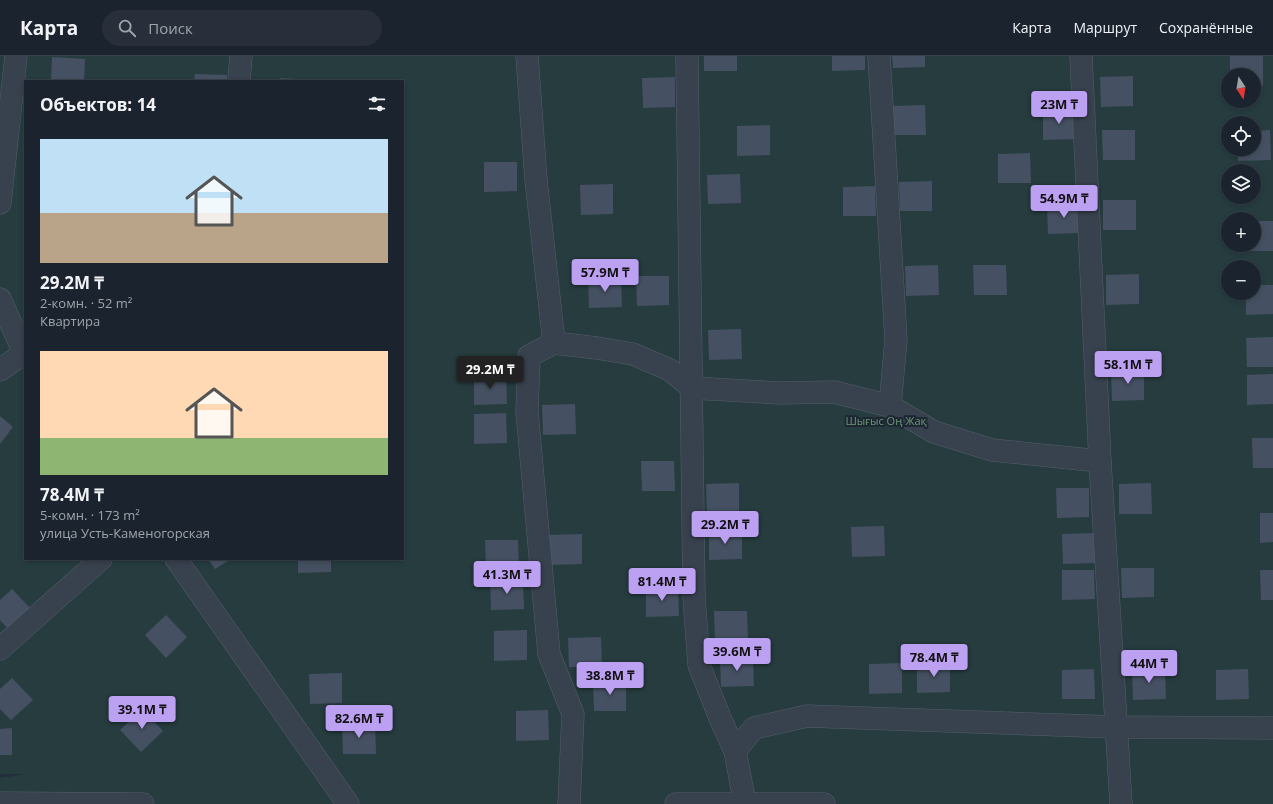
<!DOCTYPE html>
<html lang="ru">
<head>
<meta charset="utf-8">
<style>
  :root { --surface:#1b232e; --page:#282f3a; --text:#f1f3f6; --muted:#a0a4aa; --line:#39404a; --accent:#bca0f2 }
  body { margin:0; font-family:"Open Sans",sans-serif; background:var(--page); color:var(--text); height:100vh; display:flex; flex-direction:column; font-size:15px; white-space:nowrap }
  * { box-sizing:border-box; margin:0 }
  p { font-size:13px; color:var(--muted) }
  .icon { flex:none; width:22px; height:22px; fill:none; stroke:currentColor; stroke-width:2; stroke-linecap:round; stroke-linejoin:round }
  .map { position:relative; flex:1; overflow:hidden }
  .drawer { position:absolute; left:24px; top:24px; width:380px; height:480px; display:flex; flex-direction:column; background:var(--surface); border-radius:0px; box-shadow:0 2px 6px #0003,0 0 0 1px var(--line) }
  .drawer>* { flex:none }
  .needle { width:26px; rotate:168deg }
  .fabs { position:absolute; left:1221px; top:12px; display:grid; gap:8px }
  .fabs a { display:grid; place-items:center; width:40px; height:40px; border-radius:50%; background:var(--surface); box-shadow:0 2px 6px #0003,0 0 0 1px var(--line); font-size:20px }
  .price { position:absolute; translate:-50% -34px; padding:0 9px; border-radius:4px; background:var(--accent); color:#111; font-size:13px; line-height:26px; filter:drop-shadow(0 1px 2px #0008) }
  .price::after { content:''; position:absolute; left:50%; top:24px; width:12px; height:9px; margin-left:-6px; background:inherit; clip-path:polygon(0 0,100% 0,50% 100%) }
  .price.active { background:#222; color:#fff }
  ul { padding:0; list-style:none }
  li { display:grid; align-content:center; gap:8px; height:212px; padding:0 16px }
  li span { display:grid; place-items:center; height:124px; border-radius:0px; color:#555 }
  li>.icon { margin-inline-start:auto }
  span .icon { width:72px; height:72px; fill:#fffc; stroke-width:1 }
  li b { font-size:17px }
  h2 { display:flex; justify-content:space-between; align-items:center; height:48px; padding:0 16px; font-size:17px }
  header { display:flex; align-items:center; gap:24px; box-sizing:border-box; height:56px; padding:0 20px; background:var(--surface); border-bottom:1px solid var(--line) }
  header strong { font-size:19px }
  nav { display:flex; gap:22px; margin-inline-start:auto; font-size:14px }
  .search { width:280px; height:36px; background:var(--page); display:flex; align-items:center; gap:10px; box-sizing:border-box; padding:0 14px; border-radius:22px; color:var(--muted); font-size:15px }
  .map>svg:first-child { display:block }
  .green { fill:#263c3f; fill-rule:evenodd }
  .building { fill:#455162 }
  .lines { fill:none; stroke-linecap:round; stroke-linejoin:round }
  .minor-casing { stroke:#565f6c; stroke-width:23 }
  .minor { stroke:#38414e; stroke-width:22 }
  .labels { text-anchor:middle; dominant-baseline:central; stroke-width:4; stroke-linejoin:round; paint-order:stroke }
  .park-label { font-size:11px; fill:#6b9a76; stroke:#1d2633 }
</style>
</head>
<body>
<header>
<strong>Карта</strong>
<div class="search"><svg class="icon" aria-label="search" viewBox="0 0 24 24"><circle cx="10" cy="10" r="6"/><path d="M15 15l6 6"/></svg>Поиск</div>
<nav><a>Карта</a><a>Маршрут</a><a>Сохранённые</a></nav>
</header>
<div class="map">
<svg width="1273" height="748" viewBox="0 0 1273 748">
  <rect width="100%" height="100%" fill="#242f3e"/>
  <path class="green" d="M0,0H1273V748H0V722L26,718H0ZM1228,19H1254V45H1228ZM25,25H403V503H25ZM1228,67H1254V93H1228ZM1228,115H1254V141H1228ZM1228,163H1254V189H1228ZM1228,211H1254V237H1228Z"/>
  <g class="building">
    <rect x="704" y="0" width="33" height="15"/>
    <polygon points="832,0 865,0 865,14 832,15"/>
    <polygon points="892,0 925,0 925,11 893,12"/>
    <polygon points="1230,0 1263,0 1263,30 1254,30 1254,19 1230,19"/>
    <polygon points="52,1 85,3 84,25 51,25"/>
    <polygon points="195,18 227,19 227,25 194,25"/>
    <polygon points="1133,20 1133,50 1101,51 1100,21"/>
    <polygon points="675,21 675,51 643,52 642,22"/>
    <polygon points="280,22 313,24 313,25 280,25"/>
    <polygon points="925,49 926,79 893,79 892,50"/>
    <polygon points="1075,53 1076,83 1043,84 1043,54"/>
    <polygon points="770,69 770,99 737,100 737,70"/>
    <polygon points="1102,74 1135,74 1135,104 1103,104"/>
    <polygon points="1270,74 1271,104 1238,105 1238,93 1254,93 1254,75"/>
    <polygon points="1030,97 1031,127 998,127 998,98"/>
    <polygon points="484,106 517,106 517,135 484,136"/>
    <polygon points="740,118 741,147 708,148 707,119"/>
    <polygon points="932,125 932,155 900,155 899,126"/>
    <polygon points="613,128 613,158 581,159 580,129"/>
    <polygon points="875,130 876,160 843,160 843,131"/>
    <rect x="1103" y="144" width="33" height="30"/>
    <polygon points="1047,148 1080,148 1081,177 1048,178"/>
    <polygon points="1254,165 1273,165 1273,195 1242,195 1242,189 1254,189"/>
    <polygon points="938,209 939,239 906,240 905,210"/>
    <polygon points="973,209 1006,209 1007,239 974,239"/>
    <polygon points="1139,218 1139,248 1106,249 1106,219"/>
    <polygon points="636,220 669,220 669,249 637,250"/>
    <polygon points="588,222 621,222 622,251 589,252"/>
    <polygon points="1254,229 1273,229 1273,258 1246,259 1246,237 1254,237"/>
    <polygon points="741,273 742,303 709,304 708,274"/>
    <polygon points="1273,281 1273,311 1247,311 1246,282"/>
    <polygon points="1144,314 1144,344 1112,345 1111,315"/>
    <polygon points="1273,318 1273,348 1247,349 1247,319"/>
    <polygon points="474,319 506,319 507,348 474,349"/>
    <polygon points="575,348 576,378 543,379 542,349"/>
    <polygon points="506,357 507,387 474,388 474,358"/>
    <polygon points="0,360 13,371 0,388"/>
    <polygon points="1252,382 1273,382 1273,412 1253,412"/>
    <polygon points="641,405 674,405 675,435 642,435"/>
    <polygon points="739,427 739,457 707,458 706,428"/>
    <polygon points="1151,427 1152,458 1119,458 1119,428"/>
    <polygon points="1056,432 1089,432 1089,461 1057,462"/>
    <polygon points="1260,457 1273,457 1273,486 1260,487"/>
    <polygon points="884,470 885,500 852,501 851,471"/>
    <polygon points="709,474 742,474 742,503 709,504"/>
    <polygon points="1095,477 1095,507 1063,508 1062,478"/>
    <polygon points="582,478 582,508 549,509 549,479"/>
    <polygon points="485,484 518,484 519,514 486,514"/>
    <polygon points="208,503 231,503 215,513"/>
    <polygon points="298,503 331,503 331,516 298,517"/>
    <polygon points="1121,512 1154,512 1154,541 1122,542"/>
    <polygon points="1062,514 1094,514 1095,543 1062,544"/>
    <polygon points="1260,514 1273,514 1273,544 1261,544"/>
    <polygon points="490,524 523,524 524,553 491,554"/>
    <polygon points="678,530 679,560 646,561 646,531"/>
    <polygon points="12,533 33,555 11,576 0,564 0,544"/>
    <polygon points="714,555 747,555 748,584 715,585"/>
    <polygon points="166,559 187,581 166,602 145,579"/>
    <polygon points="527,574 527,604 494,605 494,575"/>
    <polygon points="601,581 602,611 569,611 568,582"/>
    <polygon points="753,600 754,630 721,631 720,601"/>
    <polygon points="950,606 950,636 917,637 917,607"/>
    <polygon points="902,607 902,637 869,638 869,608"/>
    <polygon points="1094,613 1095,643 1062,643 1062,614"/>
    <polygon points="1165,613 1166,643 1133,644 1132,614"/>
    <polygon points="1248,613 1249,643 1216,644 1216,614"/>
    <polygon points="342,617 342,647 310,648 309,618"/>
    <polygon points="12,622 33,644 11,664 0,653 0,633"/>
    <polygon points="626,625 626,655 594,655 593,626"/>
    <polygon points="142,653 163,675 141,696 120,674"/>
    <polygon points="548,654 549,684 516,685 516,655"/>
    <polygon points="342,668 375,668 376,698 343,698"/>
    <polygon points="12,672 12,699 0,699 0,673"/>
  </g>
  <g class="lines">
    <defs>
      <g id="minor">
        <polyline points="527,0 536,124 554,287 597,292 633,298 670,314 692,332 780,337 834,336 890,350 934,376 992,394 1100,405"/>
        <polyline points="687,0 694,541 699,609 720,662 735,695 745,748"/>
        <polyline points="879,0 896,284 890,350"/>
        <polyline points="1081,0 1100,405 1121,748"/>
        <polyline points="239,25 241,0"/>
        <polyline points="0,147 16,0"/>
        <polyline points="0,243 25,299"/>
        <polyline points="554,287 529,300 527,356 549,598 573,658 569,748"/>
        <polyline points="0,314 24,297"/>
        <polyline points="176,503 348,748"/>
        <polyline points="0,593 101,503"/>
        <polyline points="735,695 754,672 807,660 1116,671 1273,672"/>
        <polyline points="0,747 143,748"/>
        <polyline points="676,748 824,748"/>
      </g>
    </defs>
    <use href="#minor" class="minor-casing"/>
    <use href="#minor" class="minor"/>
  </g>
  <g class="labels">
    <g class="park-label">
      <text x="886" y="364">Шығыс Оң Жақ</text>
    </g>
  </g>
</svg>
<div class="fabs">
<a><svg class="needle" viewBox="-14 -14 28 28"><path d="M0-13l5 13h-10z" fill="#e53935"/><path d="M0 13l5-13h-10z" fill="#a0a4aa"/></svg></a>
<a><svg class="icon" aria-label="locate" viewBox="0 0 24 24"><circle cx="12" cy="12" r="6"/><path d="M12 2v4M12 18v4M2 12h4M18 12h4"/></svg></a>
<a><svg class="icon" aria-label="layers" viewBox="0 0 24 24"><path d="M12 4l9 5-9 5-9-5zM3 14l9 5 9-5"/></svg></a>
<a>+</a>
<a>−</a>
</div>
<b class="price" style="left:1059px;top:69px">23M ₸</b>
<b class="price" style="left:1064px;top:163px">54.9M ₸</b>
<b class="price" style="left:605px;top:237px">57.9M ₸</b>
<b class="price" style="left:1128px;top:329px">58.1M ₸</b>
<b class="price active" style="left:490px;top:334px">29.2M ₸</b>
<b class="price" style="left:725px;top:489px">29.2M ₸</b>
<b class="price" style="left:507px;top:539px">41.3M ₸</b>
<b class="price" style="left:662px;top:546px">81.4M ₸</b>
<b class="price" style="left:737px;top:616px">39.6M ₸</b>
<b class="price" style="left:934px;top:622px">78.4M ₸</b>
<b class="price" style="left:1149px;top:628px">44M ₸</b>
<b class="price" style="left:610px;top:640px">38.8M ₸</b>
<b class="price" style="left:142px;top:674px">39.1M ₸</b>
<b class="price" style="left:359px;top:683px">82.6M ₸</b>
<section class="drawer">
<h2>Объектов: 14<svg class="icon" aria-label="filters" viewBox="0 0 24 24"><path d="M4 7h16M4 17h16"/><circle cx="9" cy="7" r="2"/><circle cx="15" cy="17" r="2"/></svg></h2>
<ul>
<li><span style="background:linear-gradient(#bfe0f5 60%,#b9a48a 0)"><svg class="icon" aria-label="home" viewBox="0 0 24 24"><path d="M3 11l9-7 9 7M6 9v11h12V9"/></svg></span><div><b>29.2M ₸</b><p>2-комн. · 52 m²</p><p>Квартира</p></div></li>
<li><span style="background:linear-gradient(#ffd9b3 70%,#8fb573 0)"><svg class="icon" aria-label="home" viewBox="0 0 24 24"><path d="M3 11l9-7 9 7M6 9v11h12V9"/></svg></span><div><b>78.4M ₸</b><p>5-комн. · 173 m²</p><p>улица Усть-Каменогорская</p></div></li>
</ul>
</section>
</div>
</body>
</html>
